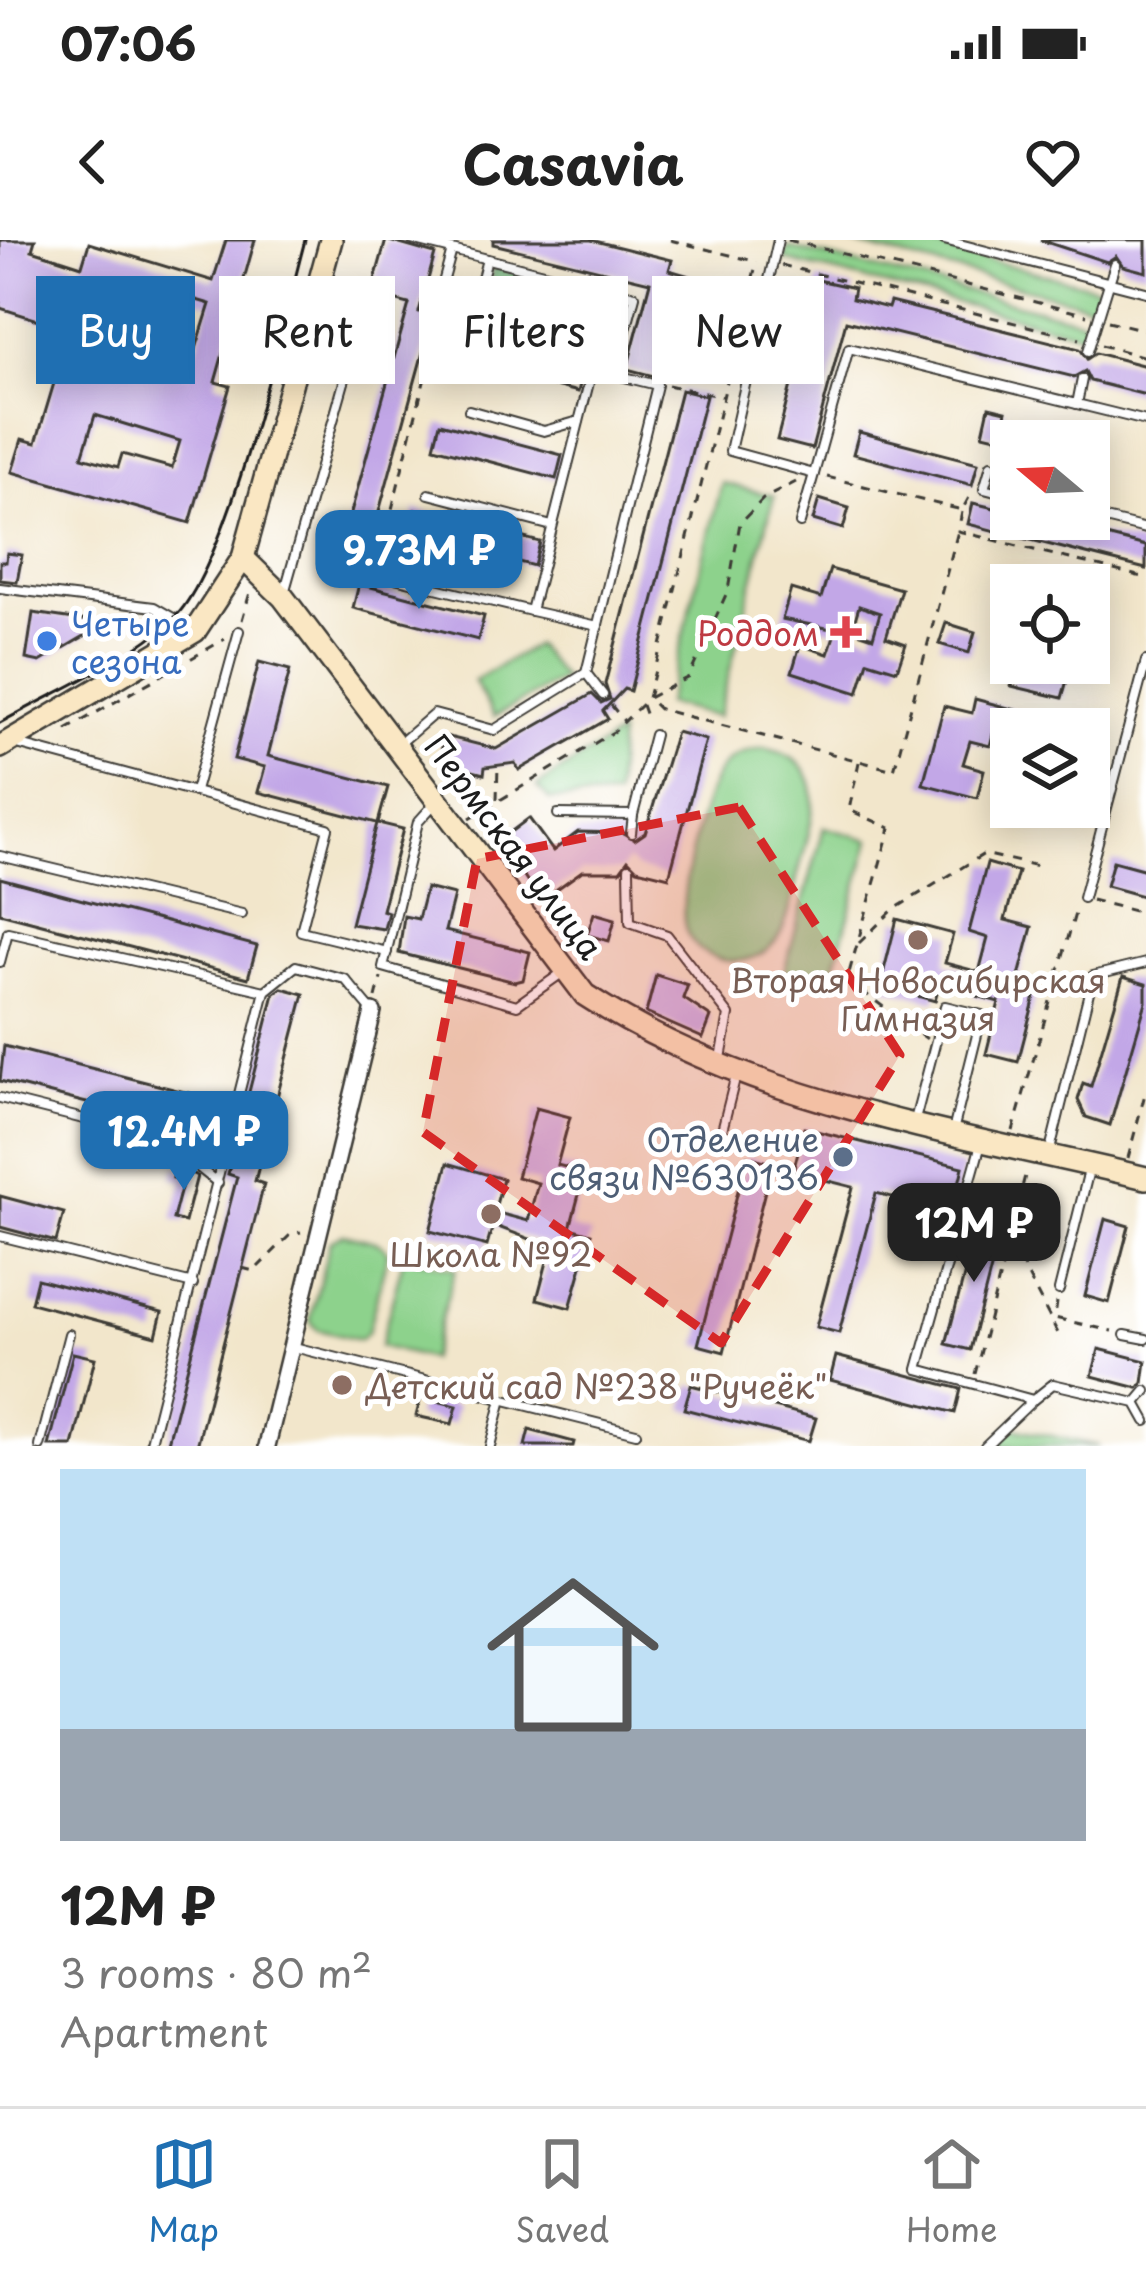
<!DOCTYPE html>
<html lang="en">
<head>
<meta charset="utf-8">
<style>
  :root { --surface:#fff; --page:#f6f6f6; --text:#222; --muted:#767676; --line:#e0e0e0; --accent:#1f6fb2 }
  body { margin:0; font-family:"Playpen Sans",sans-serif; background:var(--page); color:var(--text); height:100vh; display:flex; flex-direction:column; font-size:45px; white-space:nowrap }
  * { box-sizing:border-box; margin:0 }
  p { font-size:39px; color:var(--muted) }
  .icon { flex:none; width:66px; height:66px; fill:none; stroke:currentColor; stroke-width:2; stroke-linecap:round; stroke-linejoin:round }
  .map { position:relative; height:1206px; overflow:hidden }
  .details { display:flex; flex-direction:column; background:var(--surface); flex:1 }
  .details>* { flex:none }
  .top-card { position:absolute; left:36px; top:36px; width:1074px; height:108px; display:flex; gap:24px }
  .needle { width:78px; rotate:289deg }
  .tools { position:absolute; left:990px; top:180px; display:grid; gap:24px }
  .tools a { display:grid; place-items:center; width:120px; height:120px; border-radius:0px; background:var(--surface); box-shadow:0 6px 30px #0003; font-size:60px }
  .price { position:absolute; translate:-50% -102px; padding:0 27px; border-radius:24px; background:var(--accent); color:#fff; font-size:39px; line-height:78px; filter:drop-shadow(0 3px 6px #0008) }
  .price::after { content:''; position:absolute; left:50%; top:72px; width:36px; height:27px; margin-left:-18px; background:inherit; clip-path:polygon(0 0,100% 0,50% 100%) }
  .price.current { background:#222; color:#fff }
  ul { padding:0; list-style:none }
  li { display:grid; align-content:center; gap:24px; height:636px; padding:0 60px }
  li+li { border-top:3px solid var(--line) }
  li span { display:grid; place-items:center; height:372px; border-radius:0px; color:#555 }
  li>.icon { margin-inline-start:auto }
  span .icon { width:216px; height:216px; fill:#fffc; stroke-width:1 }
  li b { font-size:51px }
  .tag { padding:0 42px; border-radius:0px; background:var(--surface); box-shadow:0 6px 30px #0003; font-size:42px; line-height:108px }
  .tag.current { background:var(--accent); color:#fff }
  .status { display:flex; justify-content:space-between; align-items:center; height:84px; padding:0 60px; background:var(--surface); direction:ltr }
  .status svg { height:33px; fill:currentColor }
  header { display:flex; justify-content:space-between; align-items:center; height:156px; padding:0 60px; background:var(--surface); font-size:54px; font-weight:700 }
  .menu { display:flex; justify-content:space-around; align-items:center; height:168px; border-top:3px solid var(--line); background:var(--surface); font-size:33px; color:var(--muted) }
  .menu a { display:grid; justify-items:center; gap:6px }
  .menu .current { color:var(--accent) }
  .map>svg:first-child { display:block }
  .green { fill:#8dd28c; stroke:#547754; stroke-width:3 }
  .forest { fill:#72b478; stroke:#47684a; stroke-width:3 }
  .building { fill:#c2a7e7; fill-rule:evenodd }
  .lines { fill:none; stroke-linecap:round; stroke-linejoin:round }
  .lane-casing { stroke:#3c3a36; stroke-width:12 }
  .street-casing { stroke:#3c3a36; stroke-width:20 }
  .secondary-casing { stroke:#3c3a36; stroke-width:26 }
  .path { stroke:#3c3a36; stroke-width:3; stroke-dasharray:9 9; stroke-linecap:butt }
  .lane { stroke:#fff; stroke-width:8 }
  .street { stroke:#fff; stroke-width:15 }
  .secondary { stroke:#fae7c3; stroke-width:21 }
  .tram { stroke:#1c1c1c; stroke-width:3 }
  .marked { fill:#d62828; fill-opacity:0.2; stroke:#d62828; stroke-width:9; stroke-dasharray:24 15; stroke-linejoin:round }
  .health-dot { fill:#e0444e; stroke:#fff; stroke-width:4.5 }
  .shop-dot { fill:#3f7fe0; stroke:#fff; stroke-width:4.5 }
  .education-dot { fill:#8d6e63; stroke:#fff; stroke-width:4.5 }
  .service-dot { fill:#5c6f8a; stroke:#fff; stroke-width:4.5 }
  .labels { text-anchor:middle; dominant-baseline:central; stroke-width:10; stroke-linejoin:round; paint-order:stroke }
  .shop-label { font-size:33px; fill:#366cbe; stroke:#fff; text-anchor:start }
  .health-label { font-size:33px; fill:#be3a42; stroke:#fff; text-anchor:end }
  .street-label { font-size:33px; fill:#1c1c1c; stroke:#fff }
  .education-label { font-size:33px; fill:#785e54; stroke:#fff }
  .service-label { font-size:33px; fill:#4e5e75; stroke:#fff; text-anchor:end }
</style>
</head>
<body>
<div class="status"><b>07:06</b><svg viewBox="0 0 49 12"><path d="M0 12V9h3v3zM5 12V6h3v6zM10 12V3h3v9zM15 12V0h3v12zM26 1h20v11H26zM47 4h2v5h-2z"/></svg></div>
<header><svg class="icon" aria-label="back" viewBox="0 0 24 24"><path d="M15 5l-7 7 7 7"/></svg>Casavia<svg class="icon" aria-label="heart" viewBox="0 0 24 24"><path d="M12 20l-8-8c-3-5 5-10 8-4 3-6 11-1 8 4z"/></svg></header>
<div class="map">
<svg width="1146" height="1206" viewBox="0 0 1146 1206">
  <rect width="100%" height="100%" fill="#fff"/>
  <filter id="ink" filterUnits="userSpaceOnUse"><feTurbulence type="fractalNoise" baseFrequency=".00833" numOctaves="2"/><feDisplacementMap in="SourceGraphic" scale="24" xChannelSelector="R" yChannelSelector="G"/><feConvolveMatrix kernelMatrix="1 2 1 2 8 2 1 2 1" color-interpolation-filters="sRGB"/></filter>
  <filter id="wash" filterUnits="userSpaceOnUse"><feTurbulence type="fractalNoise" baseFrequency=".004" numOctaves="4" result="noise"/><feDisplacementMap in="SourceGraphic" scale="48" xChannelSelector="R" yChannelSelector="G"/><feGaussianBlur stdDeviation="2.7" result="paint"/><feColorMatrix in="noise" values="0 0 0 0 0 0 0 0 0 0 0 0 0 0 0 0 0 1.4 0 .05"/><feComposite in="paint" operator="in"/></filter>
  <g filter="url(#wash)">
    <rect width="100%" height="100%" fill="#f2e6cb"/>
    <g class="green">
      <polygon points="837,0 908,0 1100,48 1094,66"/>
      <polygon points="788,7 1090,82 1087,95 784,20"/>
      <polygon points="514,47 567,60 562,81 509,67"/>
      <polygon points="722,243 774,256 718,477 666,464"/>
      <polygon points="535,405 563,438 494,477 474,441"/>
      <polygon points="619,494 615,557 549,560 537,546"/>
      <path d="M763,508C837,521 811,582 798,634C792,656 789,685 774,703C751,730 705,726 688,695C673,668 701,562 717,535C727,517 744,511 763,508Z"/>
      <polygon points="824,587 870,600 830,744 784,732"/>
      <polygon points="343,994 380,1003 388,1012 368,1092 359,1100 318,1090 310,1081 330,1001"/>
      <polygon points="404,1016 455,1029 430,1119 380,1106"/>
      <polygon points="1009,1187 1099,1206 996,1206"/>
    </g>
    <polygon class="forest" points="493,27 543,40 537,50 501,43 492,64 543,85 577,88 575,96 570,99 482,79"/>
    <g id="blocks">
      <g class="building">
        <path d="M0,0H35L32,10L82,26L89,3L213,41L226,0H255L215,142L230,146L190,283L12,232L22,199L36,203L70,90L0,68ZM183,56L210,64L188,135L161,127ZM95,175L180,201L172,228L122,214L118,227L82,217Z"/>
        <polygon points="386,0 435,14 419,72 433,76 364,326 338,319 409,64 371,54"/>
        <polygon points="493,0 591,0 672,20 669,30 693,37 665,139 627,129 650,42 493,4"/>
        <polygon points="1040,0 1146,0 1146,32 1123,26 1116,16 1107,22"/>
        <polygon points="818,40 854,48 852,59 888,68 890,62 1080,109 1087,119 1096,113 1146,126 1146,155 1090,141 1085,131 1074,137 846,81 812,209 777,200"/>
        <polygon points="460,96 584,128 578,152 454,120"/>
        <polygon points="681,150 706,156 630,451 624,449 603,471 608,479 519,530 515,523 485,527 484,534 438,522 445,496 496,509 592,454 601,463 610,459 605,444"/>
        <polygon points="989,167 1006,171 1000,198 983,194"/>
        <polygon points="440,183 562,215 556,239 434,207"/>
        <polygon points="859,192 978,223 972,245 853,214"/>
        <polygon points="819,259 849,268 843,289 813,280"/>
        <polygon points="973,263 1011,272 1011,279 1038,279 1146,306 1146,329 968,284"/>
        <polygon points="415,270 540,302 534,326 409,294"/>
        <polygon points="7,313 22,315 17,342 0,340 0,322 6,322"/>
        <path d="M830,329L901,349L886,397L906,404L897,430L868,421L858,453L792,432L800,405L828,414L836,390L782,379L791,349L821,358ZM859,366L880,373L873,397L852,390Z"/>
        <polygon points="359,344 484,376 478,400 353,368"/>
        <polygon points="33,373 88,381 86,395 40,422 26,419"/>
        <polygon points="946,383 975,392 969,413 939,404"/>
        <polygon points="259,422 290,430 268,516 388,547 378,583 403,589 382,670 388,672 384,689 351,684 377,583 258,552 265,527 234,519"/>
        <polygon points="1018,423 1070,430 1062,458 1011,446"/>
        <polygon points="975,459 1071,485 1071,489 1011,489 1011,499 993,494 990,506 970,501 963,524 984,530 977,558 923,544 944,466 972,473"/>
        <polygon points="676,492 706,500 669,637 637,629 628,620 620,631 582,631 550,654 531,647 501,599 529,578 553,611 578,592 623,593 635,600 645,593"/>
        <polygon points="1113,621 1146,630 1146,657 1106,646"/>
        <polygon points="987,623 1018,632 1005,680 1032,687 1017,744 1037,749 1018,822 986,814 999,762 973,755 976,744 942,735 935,761 880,746 897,679 953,694 945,723 979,732 988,698 969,692"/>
        <polygon points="0,638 257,706 248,738 0,673"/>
        <polygon points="426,648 454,655 445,691 530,712 523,740 515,742 399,713 404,676 418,679"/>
        <polygon points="594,673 615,679 609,701 587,695"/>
        <polygon points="656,735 688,745 683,758 711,777 703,798 646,773"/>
        <polygon points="1123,737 1146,744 1146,762 1110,885 1086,877 1078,860 1083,843 1091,846"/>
        <polygon points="282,748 304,754 255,941 264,944 197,1206 167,1206 237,937 228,934 274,754"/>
        <polygon points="4,806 197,855 189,889 0,841"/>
        <polygon points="536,868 570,877 557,925 585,932 570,988 591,994 570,1068 537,1059 551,1007 493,985 487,1006 430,991 448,923 503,939 494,972 528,981 538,943 517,937"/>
        <polygon points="804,888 963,927 952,972 876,953 839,1093 816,1087 853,947 793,932"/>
        <polygon points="747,916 772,923 724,1112 698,1105"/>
        <polygon points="176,926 197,936 185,982 173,979 183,941 173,938"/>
        <polygon points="0,956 64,973 56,1002 0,987"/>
        <polygon points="979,979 1002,986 970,1110 946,1104"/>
        <polygon points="1105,979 1129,986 1109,1063 1085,1056"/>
        <polygon points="37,1039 162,1072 156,1096 31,1063"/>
        <polygon points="1099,1109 1146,1121 1143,1143 1138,1148 1092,1136"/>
        <polygon points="73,1113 95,1118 73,1206 49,1206"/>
        <polygon points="836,1116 961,1149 955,1173 830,1140"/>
        <polygon points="691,1145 816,1178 809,1201 684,1169"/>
        <polygon points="421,1157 457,1166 452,1184 416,1176"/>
        <polygon points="529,1190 574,1202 573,1206 525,1206"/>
      </g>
    </g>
  </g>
  <g filter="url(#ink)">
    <use href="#blocks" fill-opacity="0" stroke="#3c3a36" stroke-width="3"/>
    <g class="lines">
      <defs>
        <g id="lane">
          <polyline points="412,0 635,56 614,134"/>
          <polyline points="778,0 730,211 814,234 800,283"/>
          <polyline points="944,0 1146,52"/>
          <polyline points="452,10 437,65 441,73 597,111 531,371 598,386"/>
          <polyline points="471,80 487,19"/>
          <polyline points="1088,111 1115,24"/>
          <polyline points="1077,164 1082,139"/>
          <polyline points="469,170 544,191 579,181"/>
          <polyline points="991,225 984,249 1011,256"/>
          <polyline points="814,234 849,108 1146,181"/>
          <polyline points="429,254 552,286"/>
          <polyline points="1089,275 1146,289"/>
          <polyline points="378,334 531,371"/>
          <polyline points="0,348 154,367 194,390"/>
          <polyline points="285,350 360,86 316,72"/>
          <polyline points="586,433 603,455"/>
          <polyline points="17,504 328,588 301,691 387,712"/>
          <polyline points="399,504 434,474 494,490 586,433 657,145 592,129"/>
          <polyline points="195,551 239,391"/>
          <polyline points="436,562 418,582 383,727 517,765 566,730"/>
          <polyline points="558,574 633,575 654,495"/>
          <polyline points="631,593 633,575"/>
          <polyline points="0,616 242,674"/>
          <polyline points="629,628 630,682 667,695 729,775 720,824"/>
          <polyline points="1083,658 1146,421"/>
          <polyline points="0,722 8,692 265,751"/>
          <polyline points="0,858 163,899 218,943"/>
          <polyline points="915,880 945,766 982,775 953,891"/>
          <polyline points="720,898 736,835"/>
          <polyline points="981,904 918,1129 1033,1160 1053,1144 1136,1163 1146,1181"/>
          <polyline points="1049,914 1093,736 1146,723"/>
          <polyline points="0,996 193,1044"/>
          <polyline points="1059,1050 1090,926"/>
          <polyline points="1125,1095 1146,1099"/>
          <polyline points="294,1107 636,1193"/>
          <polyline points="1136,1163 1146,1151"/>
          <polyline points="40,1206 69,1094"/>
          <polyline points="150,1206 265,751 296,726 345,739 372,771"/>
          <polyline points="490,1206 502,1159"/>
          <polyline points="985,1206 1032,1161"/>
        </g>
        <polyline id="street" points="267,1206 373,772"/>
        <g id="secondary">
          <path d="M243,318L283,357L585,755C752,864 955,892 1146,938"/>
          <polyline points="0,507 195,391 243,318 331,0"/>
        </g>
      </defs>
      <use href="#lane" class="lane-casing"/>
      <use href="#street" class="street-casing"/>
      <use href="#secondary" class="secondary-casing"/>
      <g class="path">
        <polyline points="670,0 754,21"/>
        <polyline points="788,0 1087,75"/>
        <polyline points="781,25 1080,99"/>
        <polyline points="1108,81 1146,90"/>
        <polyline points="1101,105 1146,117"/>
        <polyline points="668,145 723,157"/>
        <polyline points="827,237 962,270 971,254"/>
        <polyline points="796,242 763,259 740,283 728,350 689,437 648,458 659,469 894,530 958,291"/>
        <polyline points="962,272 958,291 1146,338"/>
        <polyline points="379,321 438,86"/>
        <polyline points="242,380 251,349"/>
        <polyline points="611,465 624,481"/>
        <polyline points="642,465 648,482"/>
        <polyline points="66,490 225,399"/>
        <polyline points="859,522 849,570 890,588 847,740 927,799"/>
        <polyline points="497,559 498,525"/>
        <polyline points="470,578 615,491 648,458 757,21"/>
        <polyline points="1091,660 1146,674"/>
        <polyline points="859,703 893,670 984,614 1042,627"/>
        <polyline points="376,758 381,738"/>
        <polyline points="1013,891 1076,670"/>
        <polyline points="1128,918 1146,850"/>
        <polyline points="980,948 1010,988"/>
        <polyline points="1009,998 1026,932"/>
        <polyline points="242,1028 254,1031 291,994 301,992"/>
        <polyline points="1057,1062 1055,1078 1112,1091"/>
        <polyline points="975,1134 1009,1000 1061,1099"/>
      </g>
      <use href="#lane" class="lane"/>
      <use href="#street" class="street"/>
      <use href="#secondary" class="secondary"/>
      <path class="tram" d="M0,483C56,451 125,423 173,379C228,328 283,82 305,0"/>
    </g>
  </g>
  <path class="marked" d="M739,567L900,815L721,1103L423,892L477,619Z"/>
  <path class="health-dot" d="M840 374h12v12h12v12h-12v12h-12v-12h-12v-12h12z"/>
  <circle class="shop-dot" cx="47" cy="401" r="12"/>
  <g class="education-dot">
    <circle cx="918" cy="700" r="12"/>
    <circle cx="491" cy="974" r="12"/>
    <circle cx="342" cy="1145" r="12"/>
  </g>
  <circle class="service-dot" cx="843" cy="917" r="12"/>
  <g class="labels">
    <g class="shop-label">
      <text x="71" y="382">Четыре<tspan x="71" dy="38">сезона</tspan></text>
    </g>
    <g class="health-label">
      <text x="819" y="392">Роддом</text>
    </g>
    <g class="street-label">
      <text transform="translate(515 606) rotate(53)">Пермская улица</text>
    </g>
    <g class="education-label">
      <text x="918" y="739">Вторая Новосибирская<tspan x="918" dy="38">Гимназия</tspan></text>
      <text x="491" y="1013">Школа №92</text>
      <text x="366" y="1145" text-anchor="start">Детский сад №238 "Ручеёк"</text>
    </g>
    <g class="service-label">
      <text x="819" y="898">Отделение<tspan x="819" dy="38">связи №630136</tspan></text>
    </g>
  </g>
</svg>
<div class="tools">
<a><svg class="needle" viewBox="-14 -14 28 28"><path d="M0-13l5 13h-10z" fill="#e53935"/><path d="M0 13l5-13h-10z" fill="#767676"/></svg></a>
<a><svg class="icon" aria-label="locate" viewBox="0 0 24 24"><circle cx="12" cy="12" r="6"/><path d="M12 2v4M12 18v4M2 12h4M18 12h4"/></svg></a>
<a><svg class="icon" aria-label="layers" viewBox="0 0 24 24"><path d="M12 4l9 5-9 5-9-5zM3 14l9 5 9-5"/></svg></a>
</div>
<b class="price" style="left:419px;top:372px">9.73M ₽</b>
<b class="price" style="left:184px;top:953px">12.4M ₽</b>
<b class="price current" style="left:974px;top:1045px">12M ₽</b>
<div class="top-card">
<a class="tag current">Buy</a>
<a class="tag">Rent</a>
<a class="tag">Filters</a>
<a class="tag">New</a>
</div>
</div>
<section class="details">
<ul>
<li><span style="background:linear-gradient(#bfe0f5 70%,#9aa5b1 0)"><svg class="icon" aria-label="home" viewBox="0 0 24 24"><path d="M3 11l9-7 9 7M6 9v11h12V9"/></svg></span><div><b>12M ₽</b><p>3 rooms · 80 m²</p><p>Apartment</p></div></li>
</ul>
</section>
<nav class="menu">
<a class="current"><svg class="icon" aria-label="map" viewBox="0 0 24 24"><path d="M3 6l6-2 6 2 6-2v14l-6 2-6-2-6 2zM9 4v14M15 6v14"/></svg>Map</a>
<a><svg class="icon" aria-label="saved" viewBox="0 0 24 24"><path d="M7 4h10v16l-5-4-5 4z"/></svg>Saved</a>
<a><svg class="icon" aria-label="home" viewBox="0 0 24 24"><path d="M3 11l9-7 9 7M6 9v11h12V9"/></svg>Home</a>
</nav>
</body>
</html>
